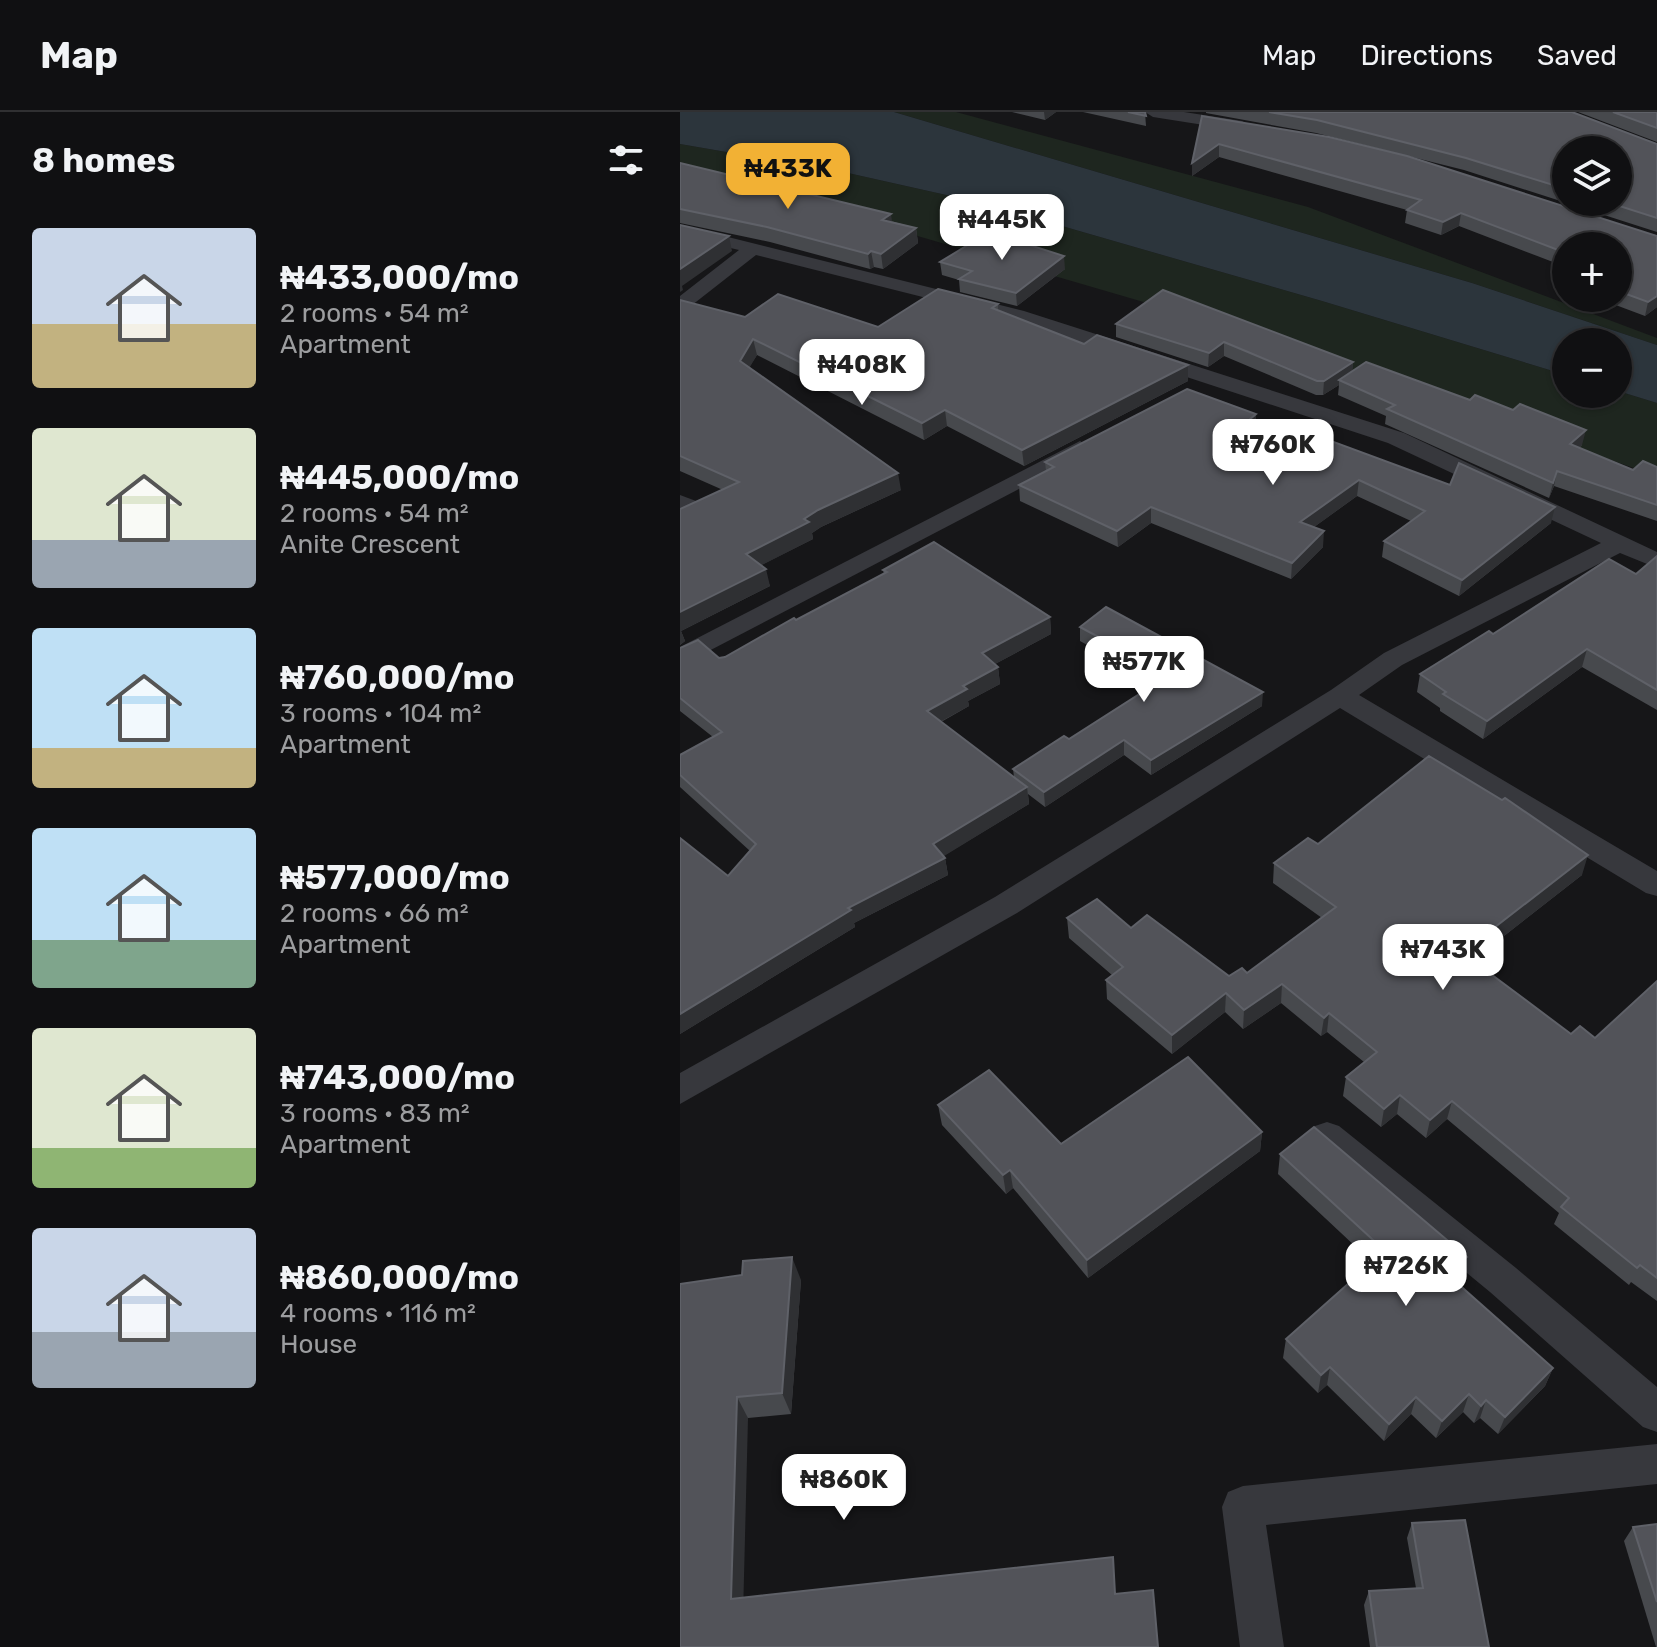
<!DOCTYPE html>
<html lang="en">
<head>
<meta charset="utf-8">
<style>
  :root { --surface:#101012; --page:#19191b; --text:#f1f3f6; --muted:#9c9d9f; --line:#303032; --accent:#f2b134 }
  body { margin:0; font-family:Rubik,sans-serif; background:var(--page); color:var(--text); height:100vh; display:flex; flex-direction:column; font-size:30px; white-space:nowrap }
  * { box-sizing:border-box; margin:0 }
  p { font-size:26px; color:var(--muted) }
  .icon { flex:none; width:44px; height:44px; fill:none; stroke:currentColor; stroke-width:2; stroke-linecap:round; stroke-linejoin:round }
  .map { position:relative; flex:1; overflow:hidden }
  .side { display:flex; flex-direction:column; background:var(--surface); width:680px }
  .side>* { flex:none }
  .tools { position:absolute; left:872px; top:24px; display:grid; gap:16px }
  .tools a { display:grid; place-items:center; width:80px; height:80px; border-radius:50%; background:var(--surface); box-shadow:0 2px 6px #0004,0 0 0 2px var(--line); font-size:40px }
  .price { position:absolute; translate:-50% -68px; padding:0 18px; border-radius:16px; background:#fff; color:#222; font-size:26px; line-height:52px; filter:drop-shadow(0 2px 4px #0008) }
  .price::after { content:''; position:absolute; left:50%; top:48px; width:24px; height:18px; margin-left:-12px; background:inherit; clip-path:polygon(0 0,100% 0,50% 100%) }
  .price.current { background:var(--accent); color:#111 }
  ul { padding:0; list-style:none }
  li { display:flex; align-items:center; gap:24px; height:200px; padding:0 32px }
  li span { display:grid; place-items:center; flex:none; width:224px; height:160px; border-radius:8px; color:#555 }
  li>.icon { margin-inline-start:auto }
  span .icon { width:96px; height:96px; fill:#fffc; stroke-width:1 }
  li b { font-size:34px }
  h2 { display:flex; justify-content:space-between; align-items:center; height:96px; padding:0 32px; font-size:34px }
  header { display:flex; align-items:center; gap:48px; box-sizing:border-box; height:112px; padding:0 40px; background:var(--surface); border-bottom:2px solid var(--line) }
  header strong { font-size:38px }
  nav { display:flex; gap:44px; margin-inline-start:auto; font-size:28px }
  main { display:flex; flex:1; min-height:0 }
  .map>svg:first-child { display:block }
  .green { fill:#1e261f }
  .water { fill:#2c353c }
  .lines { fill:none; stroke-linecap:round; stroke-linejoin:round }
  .street { fill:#37383d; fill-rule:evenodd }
  .wall { fill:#47494d; fill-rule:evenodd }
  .shaded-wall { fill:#2f3033 }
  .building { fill:#525359; stroke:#5f6168; stroke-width:2 }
</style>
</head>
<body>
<header>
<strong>Map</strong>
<nav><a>Map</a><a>Directions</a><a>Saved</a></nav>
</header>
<main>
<section class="side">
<h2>8 homes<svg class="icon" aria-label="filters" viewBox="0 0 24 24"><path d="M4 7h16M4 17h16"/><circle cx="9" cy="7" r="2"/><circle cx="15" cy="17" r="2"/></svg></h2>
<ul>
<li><span style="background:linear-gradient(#c9d6e8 60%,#c2b280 0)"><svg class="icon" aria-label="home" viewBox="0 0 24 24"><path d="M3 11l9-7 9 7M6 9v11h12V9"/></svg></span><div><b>₦433,000/mo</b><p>2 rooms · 54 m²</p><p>Apartment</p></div></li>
<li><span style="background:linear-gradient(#dfe7d0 70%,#9aa5b1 0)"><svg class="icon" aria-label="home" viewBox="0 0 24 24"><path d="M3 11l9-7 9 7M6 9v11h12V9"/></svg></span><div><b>₦445,000/mo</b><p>2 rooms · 54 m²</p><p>Anite Crescent</p></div></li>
<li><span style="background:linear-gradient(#bfe0f5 75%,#c2b280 0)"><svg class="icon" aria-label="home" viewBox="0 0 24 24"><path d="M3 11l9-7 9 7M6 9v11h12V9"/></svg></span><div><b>₦760,000/mo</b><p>3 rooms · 104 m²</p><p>Apartment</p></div></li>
<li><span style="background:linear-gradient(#bfe0f5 70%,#7fa58c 0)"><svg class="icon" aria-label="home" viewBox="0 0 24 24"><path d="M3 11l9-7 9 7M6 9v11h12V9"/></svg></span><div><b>₦577,000/mo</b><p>2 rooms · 66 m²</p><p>Apartment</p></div></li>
<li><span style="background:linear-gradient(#dfe7d0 75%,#8fb573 0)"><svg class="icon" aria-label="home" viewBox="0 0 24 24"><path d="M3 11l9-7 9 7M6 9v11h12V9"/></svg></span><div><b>₦743,000/mo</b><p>3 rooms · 83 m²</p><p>Apartment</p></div></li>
<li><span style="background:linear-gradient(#c9d6e8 65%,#9aa5b1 0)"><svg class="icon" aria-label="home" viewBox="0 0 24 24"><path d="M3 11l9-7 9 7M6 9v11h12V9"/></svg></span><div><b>₦860,000/mo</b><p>4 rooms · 116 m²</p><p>House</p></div></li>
</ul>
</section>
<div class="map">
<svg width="977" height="1535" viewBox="0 0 977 1535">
  <rect width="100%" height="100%" fill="#161618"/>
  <g class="green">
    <polygon points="214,0 276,0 628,95 977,226 977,233 792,171"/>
    <polygon points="0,32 168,61 302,91 642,189 886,263 886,282 938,282 938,279 977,291 977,364 532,210 87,80 0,63"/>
  </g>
  <polygon class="water" points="0,0 214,0 792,171 977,233 977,291 938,279 938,230 886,230 886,263 642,189 302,91 168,61 0,32"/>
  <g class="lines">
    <g class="street">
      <polygon points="465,0 504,0 562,9 570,14 562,19 473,5"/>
      <polygon points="0,113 344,199 724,321 977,440 977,456 940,441 722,553 679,583 977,759 977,784 966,781 660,596 337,801 0,992 0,961 315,785 651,578 704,541 921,431 708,331 330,207 76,143 7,197 0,199 0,184 59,138 0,124"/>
      <polygon points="400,329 411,336 408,341 0,554 0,535"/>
      <polygon points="0,383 24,392 28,397 24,402 16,404 0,399"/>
      <polygon points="647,1010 659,1014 836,1156 977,1275 977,1320 963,1315 810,1180 635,1036 630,1025 635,1014"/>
      <polygon points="977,1332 977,1372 586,1413 604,1535 560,1535 542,1395 548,1380 563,1374"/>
    </g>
  </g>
  <g class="wall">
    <polygon points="332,0 376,0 365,8"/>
    <polygon points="403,0 465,0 466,14"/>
    <path d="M526,0H892L977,32V120L784,58L636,21L526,1ZM886,38L938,90H886Z"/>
    <polygon points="898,0 977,0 977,30"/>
    <polygon points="522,4 977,124 977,195 965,204 917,186 938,186 938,134 886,134 886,155 779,114 761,123 725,111 727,98 539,45 512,64"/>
    <polygon points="0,51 236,116 238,131 203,157 194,155 190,157 90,130 0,111"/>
    <polygon points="260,150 385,157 337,194 280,180 279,168 262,163"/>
    <polygon points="0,188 65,205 198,215 318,192 318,199 404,232 508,253 508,269 344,354 267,314 244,328 77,243 69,255 221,378 141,415 132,421 133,427 81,453 90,474 1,519 5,529 0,533 0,397 43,378 0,359"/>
    <polygon points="436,212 673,250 672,259 902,333 899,336 953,358 977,355 977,409 874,374 869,386 705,312 706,304 658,283 659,273 643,283 636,283 544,244 528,255 436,225"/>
    <polygon points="576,302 576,318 566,325 622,351 623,342 871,411 779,484 702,445 704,429 731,409 677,384 634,415 643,435 611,467 471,411 438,435 340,389 339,373 366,359 365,350"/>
    <polygon points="977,444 977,598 902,555 803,627 760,599 760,596 737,580 740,562 813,522 956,462"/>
    <polygon points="203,458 370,505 371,522 315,552 318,555 320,572 288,589 289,594 261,610 334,665 333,657 389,627 476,571 400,529 400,515 582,594 471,663 444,643 365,695 348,682 349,692 263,744 265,746 268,763 174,811 175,815 0,922 0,726 48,764 70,739 0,675 0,643 33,625 0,599 0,536 39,546 45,545 204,462"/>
    <polygon points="638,732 902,763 801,842 798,853 891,922 915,926 977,869 977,1189 951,1170 949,1173 874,1112 879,1101 767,1007 746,1026 717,1002 701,1015 663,984 666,965 684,950 647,920 641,924 601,891 563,917 545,900 492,942 427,887 426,868 432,863 389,826 387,806 451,816 549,864 567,861 642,806 593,771 594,751"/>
    <polygon points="258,993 381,1032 582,1020 580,1039 408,1166 333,1076 326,1082 262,1013"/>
    <polygon points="600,1042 781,1164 775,1169 873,1256 865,1274 818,1322 800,1306 794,1311 783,1300 756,1326 731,1302 704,1329 647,1273 638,1281 603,1246 606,1227 692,1150 598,1062"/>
    <polygon points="121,1168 111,1302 68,1306 0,1535 0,1172"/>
    <polygon points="732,1411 809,1535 690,1535 684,1493 689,1479 736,1476 727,1426"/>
    <polygon points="977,1412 977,1535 976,1535 944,1429 953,1415"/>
  </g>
  <g class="shaded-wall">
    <polygon points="364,0 376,0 365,8"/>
    <polygon points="539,32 539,45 512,64 512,51"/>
    <polygon points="781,101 779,114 761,123 763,110"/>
    <polygon points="211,102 213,117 202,108"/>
    <polygon points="236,116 238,131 203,157 201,142"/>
    <polygon points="49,124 52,139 2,174 3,178 0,180 0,157"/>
    <polygon points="191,139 194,155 190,157 188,142"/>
    <polygon points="384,144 385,157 337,194 336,181"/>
    <polygon points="977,184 977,195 965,204 968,190"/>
    <polygon points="73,227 77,243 64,265 60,249"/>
    <polygon points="544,230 544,244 528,255 529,241"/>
    <polygon points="673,250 672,264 659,268 659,273 643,283 644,269"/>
    <polygon points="508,253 508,269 344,354 342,338"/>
    <polygon points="265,298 267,314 244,328 242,311"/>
    <polygon points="576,302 576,318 554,335 555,320"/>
    <polygon points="906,318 902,333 886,346 890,332"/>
    <polygon points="877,359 874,374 869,386 873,371"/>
    <polygon points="218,361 221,378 141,415 132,421 133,427 70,459 66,442 138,398"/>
    <polygon points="679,368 677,384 619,426 620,410"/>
    <polygon points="471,395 471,411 438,435 437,419"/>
    <polygon points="875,395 871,411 779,484 782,468"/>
    <polygon points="644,419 643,435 611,467 612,451"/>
    <polygon points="86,457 90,474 1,519 5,529 0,533 0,500"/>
    <polygon points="370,505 371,522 304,558 302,541"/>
    <polygon points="907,537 902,555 803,627 807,609"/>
    <polygon points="318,555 320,572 288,589 289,594 249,616 247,599 283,574"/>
    <polygon points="583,580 582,594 471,663 471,648"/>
    <polygon points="444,628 444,643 365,695 364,680"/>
    <polygon points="347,675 349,692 256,749 253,732"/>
    <polygon points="908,743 902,763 801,842 797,859 787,868 792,833"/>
    <polygon points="265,746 268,763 174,811 175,815 0,922 0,902 168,796"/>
    <polygon points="602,872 601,891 563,917 564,898"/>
    <polygon points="546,881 545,900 492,942 492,923"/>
    <polygon points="649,901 647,920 641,924 644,906"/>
    <polygon points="720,983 717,1002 701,1015 704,997"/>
    <polygon points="772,989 767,1007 746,1026 750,1008"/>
    <polygon points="582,1020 580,1039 408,1166 407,1148"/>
    <polygon points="330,1058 333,1076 326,1082 323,1063"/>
    <polygon points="112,1145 121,1168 111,1302 102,1281"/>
    <polygon points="787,1145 781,1164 762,1181 767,1162"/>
    <polygon points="650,1255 647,1273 638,1281 641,1263"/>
    <polygon points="873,1256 865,1274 818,1322 825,1305"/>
    <polygon points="789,1282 783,1300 756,1326 762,1309"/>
    <polygon points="57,1285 68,1306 63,1504 51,1487"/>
    <polygon points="736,1285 731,1302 704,1329 709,1312"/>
    <polygon points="806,1288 800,1306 794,1311 801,1294"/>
  </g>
  <g class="building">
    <polygon points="448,0 465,0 466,4"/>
    <polygon points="589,0 892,0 977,32 977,106 927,90 938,90 938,38 886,38 886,77 786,46 637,8"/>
    <polygon points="933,0 977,0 977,16"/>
    <polygon points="522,4 649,25 727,44 977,124 977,184 968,190 938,179 938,134 886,134 886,141 781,101 763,110 727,98 741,88 539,32 512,51"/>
    <polygon points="0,51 211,102 202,108 236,116 201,142 191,139 188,142 87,115 0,97"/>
    <polygon points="0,113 49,124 0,157"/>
    <polygon points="309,120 384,144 336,181 279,167 292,159 260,150"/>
    <polygon points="258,177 318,192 312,196 404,232 417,223 508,253 342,338 265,298 242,311 73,227 60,249 218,361 138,398 124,407 129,410 66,442 86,457 0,500 0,397 59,370 0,344 0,188 65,205 98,182 198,215"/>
    <polygon points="483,178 673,250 644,269 637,269 544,230 529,241 436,212"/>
    <polygon points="686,250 790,288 795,283 833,298 840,292 906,318 890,332 953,358 963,349 977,355 977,393 877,359 873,371 707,297 715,293 659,268"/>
    <polygon points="507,277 576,302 555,320 625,352 633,347 623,342 632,322 770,373 779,351 875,395 782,468 704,429 745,399 679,368 620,410 644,419 612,451 471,395 437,419 339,373 374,355 365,350"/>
    <polygon points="254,430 370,505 302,541 318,555 283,574 287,577 247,599 347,675 253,732 265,746 168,796 171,798 0,902 0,726 48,764 76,732 0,663 0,643 42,620 0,586 0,536 18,528 39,546 45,545 114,506 116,508 207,460 203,458"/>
    <polygon points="977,444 977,578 907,537 807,609 763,582 766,580 740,562 809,519 813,522 929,447 956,462"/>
    <polygon points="426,495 583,580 471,648 444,628 364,680 333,657 384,624 389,627 489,563 400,515"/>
    <polygon points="749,644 822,688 825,686 908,743 792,833 801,840 792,848 891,922 900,914 915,926 977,869 977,1166 960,1153 957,1156 881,1095 889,1086 772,989 750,1008 720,983 704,997 666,965 697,940 649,901 644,906 602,872 564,898 546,881 492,923 426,868 443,855 387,806 417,787 451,816 467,803 549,864 562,856 567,861 656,795 594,751 628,726 638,732"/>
    <polygon points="508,945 582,1020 407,1148 330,1058 323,1063 258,993 309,958 381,1032"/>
    <polygon points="634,1015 787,1145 767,1162 873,1256 825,1305 806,1288 801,1294 789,1282 762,1309 736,1285 709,1312 650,1255 641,1263 606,1227 705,1139 600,1042"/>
    <polygon points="112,1145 102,1281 57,1285 51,1487 433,1445 435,1482 473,1478 478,1535 0,1535 0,1172 62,1163 63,1149"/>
    <polygon points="785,1408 809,1535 697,1535 689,1479 743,1476 732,1411"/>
    <polygon points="977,1412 977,1490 953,1415"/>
  </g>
</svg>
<div class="tools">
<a><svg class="icon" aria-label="layers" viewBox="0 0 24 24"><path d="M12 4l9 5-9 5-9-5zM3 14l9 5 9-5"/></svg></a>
<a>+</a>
<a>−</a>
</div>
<b class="price current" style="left:108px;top:99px">₦433K</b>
<b class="price" style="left:322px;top:150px">₦445K</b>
<b class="price" style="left:182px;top:295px">₦408K</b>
<b class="price" style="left:593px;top:375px">₦760K</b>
<b class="price" style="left:464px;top:592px">₦577K</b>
<b class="price" style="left:763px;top:880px">₦743K</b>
<b class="price" style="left:726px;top:1196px">₦726K</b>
<b class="price" style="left:164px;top:1410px">₦860K</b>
</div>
</main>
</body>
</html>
